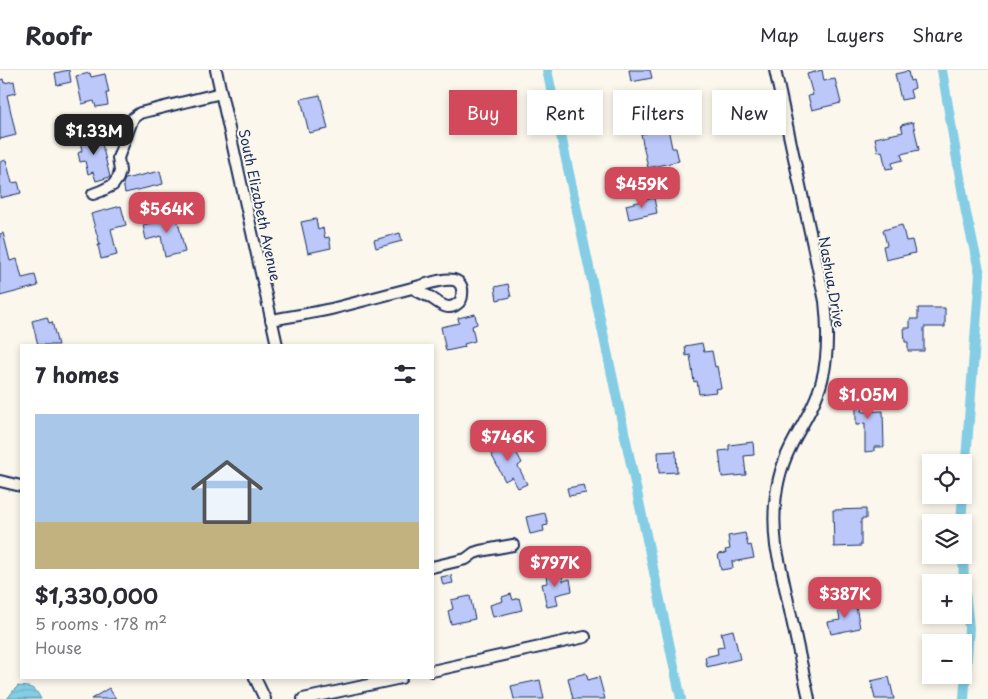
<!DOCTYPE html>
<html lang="en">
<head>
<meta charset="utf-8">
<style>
  :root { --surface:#fff; --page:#f7f7f7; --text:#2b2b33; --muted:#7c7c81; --line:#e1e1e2; --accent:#d1495b }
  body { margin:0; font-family:"Playpen Sans",sans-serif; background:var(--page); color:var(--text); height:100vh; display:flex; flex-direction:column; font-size:19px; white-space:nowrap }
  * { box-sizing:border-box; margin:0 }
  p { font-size:16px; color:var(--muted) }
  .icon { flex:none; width:28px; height:28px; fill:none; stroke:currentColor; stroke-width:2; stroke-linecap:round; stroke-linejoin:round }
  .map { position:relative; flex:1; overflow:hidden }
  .details { position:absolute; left:20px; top:274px; width:414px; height:335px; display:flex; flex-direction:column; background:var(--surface); border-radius:0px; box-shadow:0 2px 8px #0003 }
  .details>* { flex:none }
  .top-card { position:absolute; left:449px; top:20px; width:464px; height:45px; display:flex; gap:10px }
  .controls { position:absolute; left:922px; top:384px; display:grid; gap:10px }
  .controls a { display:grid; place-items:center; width:50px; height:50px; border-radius:0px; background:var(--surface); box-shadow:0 2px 8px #0003; font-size:25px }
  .price { position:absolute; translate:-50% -42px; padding:0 11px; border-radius:10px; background:var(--accent); color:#fff; font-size:16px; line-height:32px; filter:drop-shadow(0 1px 2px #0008) }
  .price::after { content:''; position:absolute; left:50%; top:30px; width:15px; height:11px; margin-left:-8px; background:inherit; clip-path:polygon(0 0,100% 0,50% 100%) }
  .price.active { background:#222; color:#fff }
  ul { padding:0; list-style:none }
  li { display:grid; align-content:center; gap:10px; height:265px; padding:0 15px }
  li span { display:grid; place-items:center; height:155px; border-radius:0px; color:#555 }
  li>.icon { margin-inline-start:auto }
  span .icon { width:90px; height:90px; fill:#fffc; stroke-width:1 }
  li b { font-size:21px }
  h2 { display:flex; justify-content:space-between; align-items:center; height:60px; padding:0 15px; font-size:21px }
  .tag { padding:0 18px; border-radius:0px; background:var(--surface); box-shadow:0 2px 8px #0003; font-size:18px; line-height:45px }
  .tag.active { background:var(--accent); color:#fff }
  header { display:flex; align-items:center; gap:30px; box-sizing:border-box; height:70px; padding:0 25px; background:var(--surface); border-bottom:1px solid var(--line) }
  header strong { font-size:24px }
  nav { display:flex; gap:28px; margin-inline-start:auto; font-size:18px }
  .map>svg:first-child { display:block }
  .water { fill:url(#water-rules); stroke:#5a8eae }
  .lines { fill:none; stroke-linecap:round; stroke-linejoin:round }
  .canal { stroke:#84cde4; stroke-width:10 }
  .building { fill:#bbc8f9; stroke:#1b2f5e }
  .minor-casing { stroke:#1b2f5e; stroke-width:14 }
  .minor { stroke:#fbf7ec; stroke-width:10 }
  .labels { text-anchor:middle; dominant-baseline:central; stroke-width:4; stroke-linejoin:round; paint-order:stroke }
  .street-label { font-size:14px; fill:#1b2f5e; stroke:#fbf7ec }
</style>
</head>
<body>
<header>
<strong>Roofr</strong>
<nav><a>Map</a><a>Layers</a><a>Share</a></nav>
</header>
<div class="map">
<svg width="988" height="629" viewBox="0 0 988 629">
  <defs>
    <pattern id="water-rules" width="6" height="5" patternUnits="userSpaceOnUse" patternTransform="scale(1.25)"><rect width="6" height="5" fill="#84cde4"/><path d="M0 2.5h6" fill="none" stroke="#71b0c6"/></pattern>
  </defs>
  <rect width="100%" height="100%" fill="#fbf7ec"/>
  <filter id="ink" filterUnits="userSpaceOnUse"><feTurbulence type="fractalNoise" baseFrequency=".02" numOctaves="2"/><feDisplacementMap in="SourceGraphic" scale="10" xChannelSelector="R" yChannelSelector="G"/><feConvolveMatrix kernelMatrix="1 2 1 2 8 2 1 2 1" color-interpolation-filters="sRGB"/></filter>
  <g filter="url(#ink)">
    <path class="water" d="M18,616C31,617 35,617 41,629H7L14,620Z"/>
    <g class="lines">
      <g class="canal">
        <polyline points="547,0 681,629"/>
        <polyline points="942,0 966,143 980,204 964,416"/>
        <polyline points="961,452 963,425"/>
        <polyline points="963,485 964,513 969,558 964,629"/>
      </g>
    </g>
    <g class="building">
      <polygon points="69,0 71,12 57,15 55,3"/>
      <polygon points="629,0 650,0 652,8 631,12"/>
      <polygon points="822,0 824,11 835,9 841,33 812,40 808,26 813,25 807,4"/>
      <polygon points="908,1 910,11 913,10 915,18 910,20 912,28 901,30 895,4"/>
      <polygon points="90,3 91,7 105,4 109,23 106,23 108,35 96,37 94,31 82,34 76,6"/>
      <polygon points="3,9 4,13 14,11 16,23 7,25 16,65 0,69 0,10"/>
      <polygon points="320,25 328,59 309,63 301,29"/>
      <polygon points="913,52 919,80 901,84 903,90 892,93 893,98 886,99 882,81 878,82 875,68 903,62 901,55"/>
      <polygon points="668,58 672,78 676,78 679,91 648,98 641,64"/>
      <polygon points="99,62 110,107 96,111 93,102 88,104 85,91 80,92 78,83 82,81 79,66"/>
      <polygon points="6,90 12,113 18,112 21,123 0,128 0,92"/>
      <polygon points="160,101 163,114 125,123 123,113 125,109"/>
      <polygon points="654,128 657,143 629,149 626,135"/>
      <polygon points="121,136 126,155 111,159 117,185 101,189 98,175 100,175 91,144"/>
      <polygon points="173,141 174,147 177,147 185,182 165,187 161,166 146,170 143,155 163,150 162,144"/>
      <polygon points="316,149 318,160 323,158 325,168 329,167 331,178 308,183 301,152"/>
      <polygon points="902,155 906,171 912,170 915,183 886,190 883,176 887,175 883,160"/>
      <polygon points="3,163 10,191 17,189 22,208 35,205 38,216 0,226 0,164"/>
      <polygon points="400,163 402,171 376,178 374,170"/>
      <polygon points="508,214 511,227 497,230 495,217"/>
      <polygon points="918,238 945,238 945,257 924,257 924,281 908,281 908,272 905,272 904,258 910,258 910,249 918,249"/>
      <polygon points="475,244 477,254 472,256 475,271 464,274 465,277 446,281 441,257 459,253 458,248"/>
      <polygon points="47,247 49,253 52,252 58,275 38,275 32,251"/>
      <polygon points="702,273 704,282 712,281 715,297 717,296 721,318 715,319 716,322 699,324 697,311 694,312 690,285 686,286 685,276"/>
      <polygon points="849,316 867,319 862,342 883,341 884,377 874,377 874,381 865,382 865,353 860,354 860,355 856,355 856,331 847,329"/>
      <polygon points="503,370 506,375 511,372 522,393 518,396 527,414 518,418 512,407 505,411 488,378"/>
      <polygon points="753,372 754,385 744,386 746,405 722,407 719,381 729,380 729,375"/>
      <polygon points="676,381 677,402 659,403 658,382"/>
      <polygon points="584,415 586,423 569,426 567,418"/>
      <polygon points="866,439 866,449 861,449 861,476 834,477 833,440"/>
      <polygon points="545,443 548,455 543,456 544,461 530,464 526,447"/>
      <polygon points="745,463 748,476 751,475 754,488 732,492 733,498 721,500 718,484 726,483 725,480 730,479 728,466"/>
      <polygon points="561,501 563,511 570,509 572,521 556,525 558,535 547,537 542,514 547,513 546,504"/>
      <polygon points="451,505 453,513 443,515 441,507"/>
      <polygon points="511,524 513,530 519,528 522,540 493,547 490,535 503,531 502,527"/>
      <polygon points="470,526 475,549 451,554 448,541 453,539 451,530"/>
      <polygon points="850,531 852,537 856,536 860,558 831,564 828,552 840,550 837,534"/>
      <polygon points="733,560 740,589 707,597 705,587 718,584 717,578 724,577 721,563"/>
      <polygon points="586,603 588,610 599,607 605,629 573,629 568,608"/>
      <polygon points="889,607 894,629 875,629 871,611"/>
      <polygon points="540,610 544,629 514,629 511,616"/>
      <polygon points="109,618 116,629 91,629"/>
    </g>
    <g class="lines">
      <defs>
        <g id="minor">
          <polyline points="216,0 277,275"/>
          <path d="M775,0L825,231C828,258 829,284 822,310C816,334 802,354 791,376C775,407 772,442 776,476L809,629"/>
          <polyline points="93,124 101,121 113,115 118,108 120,101 118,88 133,48 140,43 221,23"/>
          <path d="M271,250C293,246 314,243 335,238C362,231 389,224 416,217C428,214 442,208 454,210C461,212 463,218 462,225C462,229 460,232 457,234C447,242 438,232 430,227C424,224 418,223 414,218"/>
          <polyline points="0,411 21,416"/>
          <polyline points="432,497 466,489 474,483 480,481 513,475"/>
          <polyline points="432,601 585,567"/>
          <polyline points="255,608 265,629"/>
          <polyline points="303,629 401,608"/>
        </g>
      </defs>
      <use href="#minor" class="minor-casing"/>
      <use href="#minor" class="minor"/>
    </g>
  </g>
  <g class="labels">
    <g class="street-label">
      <text transform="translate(260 135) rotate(78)">South Elizabeth Avenue</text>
      <text transform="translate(832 212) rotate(80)">Nashua Drive</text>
    </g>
  </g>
</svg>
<div class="controls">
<a><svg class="icon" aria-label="locate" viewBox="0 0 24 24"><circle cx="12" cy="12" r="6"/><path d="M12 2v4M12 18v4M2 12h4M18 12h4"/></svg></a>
<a><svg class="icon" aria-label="layers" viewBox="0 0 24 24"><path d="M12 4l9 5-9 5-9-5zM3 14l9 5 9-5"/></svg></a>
<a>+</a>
<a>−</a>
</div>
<b class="price active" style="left:94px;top:86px">$1.33M</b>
<b class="price" style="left:642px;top:139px">$459K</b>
<b class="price" style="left:167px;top:164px">$564K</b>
<b class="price" style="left:868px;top:350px">$1.05M</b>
<b class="price" style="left:508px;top:392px">$746K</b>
<b class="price" style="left:555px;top:518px">$797K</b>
<b class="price" style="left:845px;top:549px">$387K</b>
<div class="top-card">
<a class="tag active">Buy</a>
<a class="tag">Rent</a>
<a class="tag">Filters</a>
<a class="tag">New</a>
</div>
<section class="details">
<h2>7 homes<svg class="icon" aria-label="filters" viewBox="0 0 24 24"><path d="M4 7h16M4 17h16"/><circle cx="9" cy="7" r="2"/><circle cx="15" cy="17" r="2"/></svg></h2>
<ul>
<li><span style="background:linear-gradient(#a9c7e8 70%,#c2b280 0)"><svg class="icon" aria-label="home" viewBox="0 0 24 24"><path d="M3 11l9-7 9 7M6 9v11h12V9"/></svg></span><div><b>$1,330,000</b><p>5 rooms · 178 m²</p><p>House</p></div></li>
</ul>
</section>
</div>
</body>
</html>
